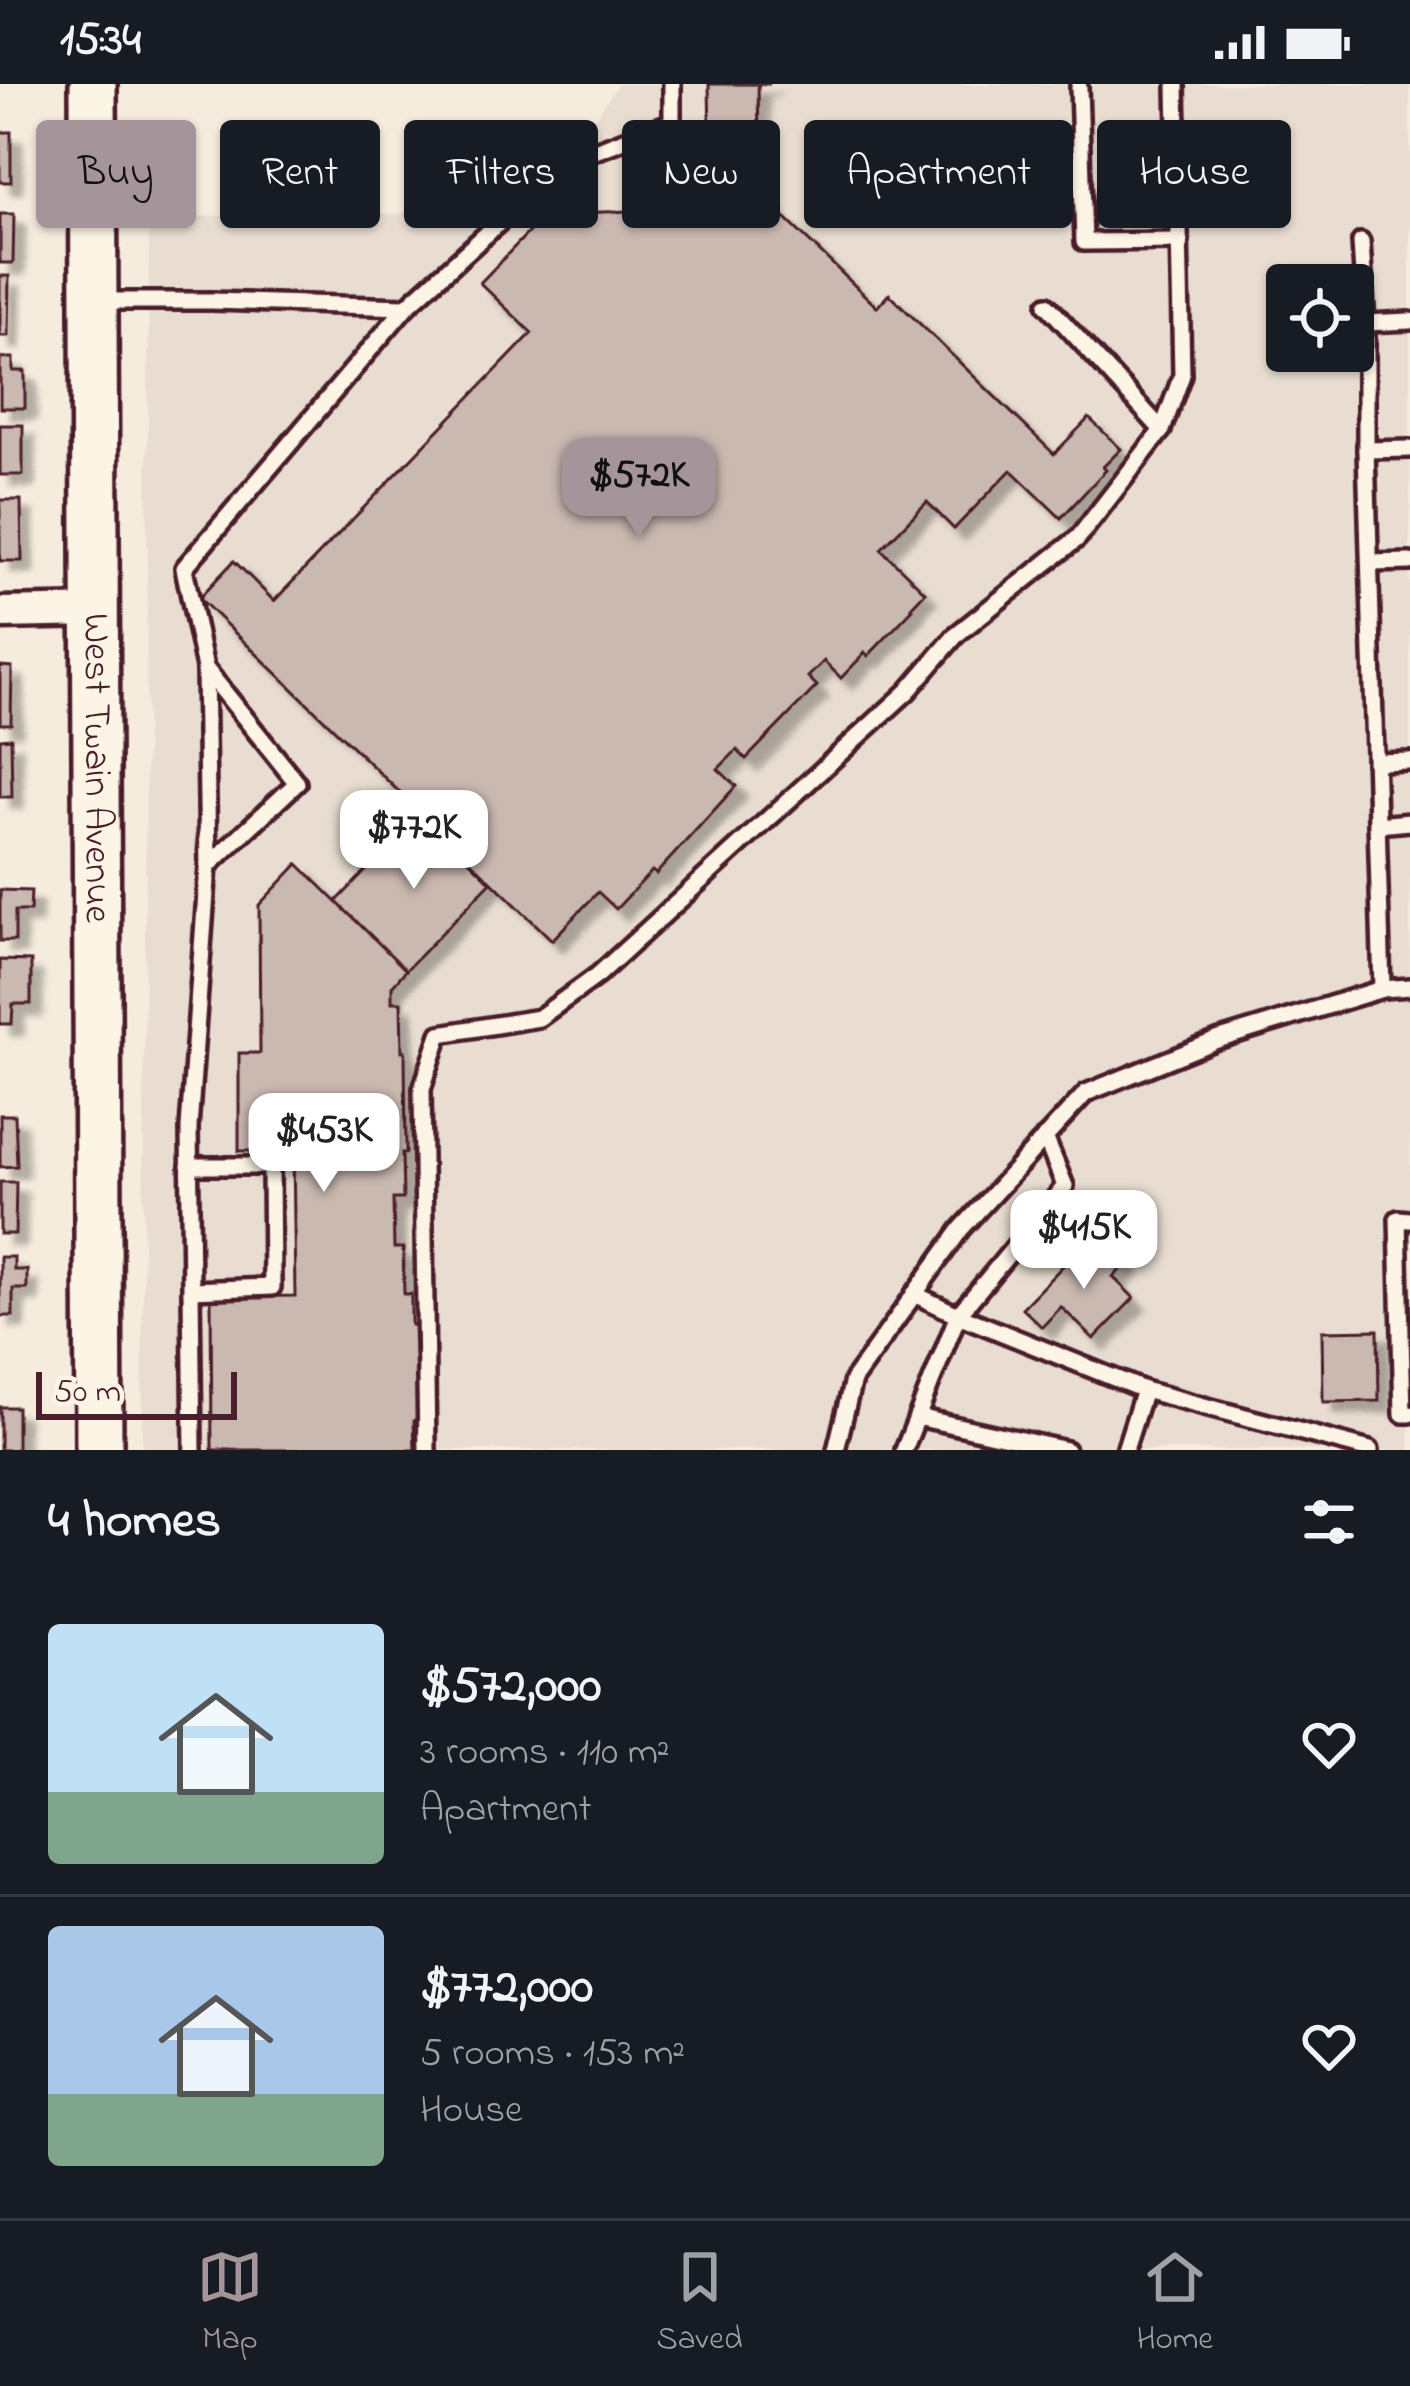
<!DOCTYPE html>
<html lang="en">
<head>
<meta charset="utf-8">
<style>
  :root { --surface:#171b24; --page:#20242c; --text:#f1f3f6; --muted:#9ea1a6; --line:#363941; --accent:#a6949b }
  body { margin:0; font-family:"Indie Flower",sans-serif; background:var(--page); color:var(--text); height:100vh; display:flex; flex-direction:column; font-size:45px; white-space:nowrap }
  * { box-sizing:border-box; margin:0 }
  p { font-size:39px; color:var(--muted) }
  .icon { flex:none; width:66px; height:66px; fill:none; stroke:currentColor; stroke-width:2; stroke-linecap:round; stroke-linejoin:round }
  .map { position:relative; height:1366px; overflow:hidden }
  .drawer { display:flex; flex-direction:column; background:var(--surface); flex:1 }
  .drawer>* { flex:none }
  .hud { position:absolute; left:36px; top:36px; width:1338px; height:108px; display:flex; gap:24px }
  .controls { position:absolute; left:1266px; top:180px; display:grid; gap:24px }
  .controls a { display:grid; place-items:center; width:108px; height:108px; border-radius:12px; background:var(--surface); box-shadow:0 3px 9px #0004; font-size:60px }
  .scale { position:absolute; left:36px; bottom:30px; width:201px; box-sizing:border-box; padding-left:12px; border:6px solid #4a1f2b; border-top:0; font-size:33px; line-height:42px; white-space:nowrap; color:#4a1f2b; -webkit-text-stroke:9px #fcf5e5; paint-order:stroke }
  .price { position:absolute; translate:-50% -102px; padding:0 27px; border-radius:24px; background:#fff; color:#222; font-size:39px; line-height:78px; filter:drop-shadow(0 3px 6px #0008) }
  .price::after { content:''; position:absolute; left:50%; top:72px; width:36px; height:27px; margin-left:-18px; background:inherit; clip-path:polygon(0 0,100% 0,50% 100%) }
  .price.selected { background:var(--accent); color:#111 }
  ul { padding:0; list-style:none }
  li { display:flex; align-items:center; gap:36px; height:300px; padding:0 48px }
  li+li { border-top:3px solid var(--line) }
  li span { display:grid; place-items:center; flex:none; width:336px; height:240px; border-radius:12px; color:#555 }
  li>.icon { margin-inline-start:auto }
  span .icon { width:144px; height:144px; fill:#fffc; stroke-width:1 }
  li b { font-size:51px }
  h2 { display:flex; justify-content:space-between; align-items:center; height:144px; padding:0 48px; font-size:51px }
  .pill { padding:0 42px; border-radius:12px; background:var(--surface); box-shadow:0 3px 9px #0004; font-size:42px; line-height:108px }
  .pill.selected { background:var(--accent); color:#111 }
  .status { display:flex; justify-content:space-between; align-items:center; height:84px; padding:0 60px; background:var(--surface); direction:ltr }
  .status svg { height:33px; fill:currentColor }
  .dock { display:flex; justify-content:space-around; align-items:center; height:168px; border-top:3px solid var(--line); background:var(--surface); font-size:33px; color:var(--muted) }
  .dock a { display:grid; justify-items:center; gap:6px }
  .dock .selected { color:var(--accent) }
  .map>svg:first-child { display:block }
  .built { fill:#e8ddd0; fill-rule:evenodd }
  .building { fill:#cab9b1; stroke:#4a1f2b; stroke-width:3; filter:url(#shadow) }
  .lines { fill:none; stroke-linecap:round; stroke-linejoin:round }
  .lane-casing { stroke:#4a1f2b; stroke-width:24 }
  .street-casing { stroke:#4a1f2b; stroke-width:39 }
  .secondary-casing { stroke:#4a1f2b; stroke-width:54 }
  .lane { stroke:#fcf5e5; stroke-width:15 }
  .street { stroke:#fcf5e5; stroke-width:30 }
  .secondary { stroke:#fcf5e5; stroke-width:45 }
  .labels { text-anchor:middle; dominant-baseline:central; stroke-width:9; stroke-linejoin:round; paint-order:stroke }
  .street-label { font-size:39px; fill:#4a1f2b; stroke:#fcf5e5 }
</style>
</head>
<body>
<div class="status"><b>15:34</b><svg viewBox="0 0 49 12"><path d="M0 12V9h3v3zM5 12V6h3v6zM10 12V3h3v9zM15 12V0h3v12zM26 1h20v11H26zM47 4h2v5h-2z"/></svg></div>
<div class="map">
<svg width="1410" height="1366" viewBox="0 0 1410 1366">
  <defs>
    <filter id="shadow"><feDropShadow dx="11" dy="11" stdDeviation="3" flood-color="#0004"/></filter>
  </defs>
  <rect width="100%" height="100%" fill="#f5ecde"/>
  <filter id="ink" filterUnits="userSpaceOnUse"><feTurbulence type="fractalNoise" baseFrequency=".00833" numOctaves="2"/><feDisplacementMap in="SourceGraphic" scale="24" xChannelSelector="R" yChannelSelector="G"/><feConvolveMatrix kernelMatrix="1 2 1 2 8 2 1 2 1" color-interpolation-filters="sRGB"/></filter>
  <g filter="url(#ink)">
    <path class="built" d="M618,0H1410V1366H142L149,133L453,129L596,33ZM1287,201H1353V267H1287Z"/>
    <g class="building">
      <polygon points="709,0 770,0 758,0 760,110 711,111"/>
      <rect x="0" y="48" width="11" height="50"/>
      <polygon points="760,110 877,223 889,210 1054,370 1089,334 1121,365 1103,383 1106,386 1061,434 1011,386 954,445 927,418 881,465 925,508 911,523 913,525 868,572 865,569 841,594 824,577 808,593 817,602 746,675 737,666 718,685 736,702 656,790 652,787 616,825 598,808 552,856 199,514 234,477 274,517 532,249 480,199 546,130 631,127 631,112"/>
      <polygon points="0,130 14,130 13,179 0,179"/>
      <polygon points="0,192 9,192 8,252 0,252"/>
      <polygon points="0,274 13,274 13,287 25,287 25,324 0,324"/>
      <rect x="0" y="341" width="23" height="50"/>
      <polygon points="0,416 21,416 22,477 0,477"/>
      <polygon points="0,582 12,583 11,640 0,640"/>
      <polygon points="11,654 12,713 0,713 0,655"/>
      <polygon points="421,729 491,798 406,886 336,818"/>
      <polygon points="298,780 406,886 392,902 392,918 401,918 402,967 405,967 406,1069 402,1069 403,1115 393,1115 394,1164 403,1164 404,1210 411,1210 411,1241 414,1241 415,1272 418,1272 419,1337 414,1337 415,1366 212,1366 211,1213 295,1212 293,1067 239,1067 239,969 260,969 259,821"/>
      <polygon points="0,806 31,807 30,827 15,827 15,857 0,857"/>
      <polygon points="0,876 31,877 31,920 13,920 12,940 0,940"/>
      <polygon points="0,1031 15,1031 17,1082 0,1083"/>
      <polygon points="0,1098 16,1098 15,1150 0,1150"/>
      <polygon points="1082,1162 1098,1177 1112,1162 1128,1178 1113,1193 1134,1214 1094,1255 1061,1223 1042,1243 1022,1224"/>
      <polygon points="0,1173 14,1173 14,1186 27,1186 27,1205 13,1205 13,1232 0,1232"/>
      <polygon points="1378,1246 1379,1317 1323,1318 1322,1247"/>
      <rect x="0" y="1323" width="17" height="43"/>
    </g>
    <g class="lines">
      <defs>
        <g id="lane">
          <polyline points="1079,3 1084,158 1180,157"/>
          <polyline points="1361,158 1366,239 1366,366 1382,905"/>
          <polyline points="99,217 212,217 406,223 566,78 672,38 672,0"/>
          <polyline points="1047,221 1162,346"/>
          <polyline points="1366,239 1410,237"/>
          <polyline points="1366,366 1410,365"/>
          <polyline points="1370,479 1410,478"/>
          <polyline points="205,584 208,782"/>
          <polyline points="1375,678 1410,677"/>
          <polyline points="1377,741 1410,738"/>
          <polyline points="189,1082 271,1082 272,1203 191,1206"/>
          <polyline points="1410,1136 1398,1135 1403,1330 1410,1330"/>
          <polyline points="914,1210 958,1231 1144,1306 1370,1366"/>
          <polyline points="917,1333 1066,1366"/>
          <polyline points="193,1366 189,1044 208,782 297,699 205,584 184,484 406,223"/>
          <polyline points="427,1366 422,1005 440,950 539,934 598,891 908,607 957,550 1078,454 1162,346 1182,291 1176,0"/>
          <polyline points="836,1366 853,1296 961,1145 1086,1009 1217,956 1382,905 1410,903"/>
          <polyline points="904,1366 958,1231 1065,1102 1045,1053"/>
          <polyline points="1125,1366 1144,1306"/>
        </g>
        <polyline id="street" points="0,529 96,527"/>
        <g id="secondary">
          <path id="s1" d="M93,0L99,1366"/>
        </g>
      </defs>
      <use href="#lane" class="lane-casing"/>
      <use href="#street" class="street-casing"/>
      <use href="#secondary" class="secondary-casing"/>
      <use href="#lane" class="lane"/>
      <use href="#street" class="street"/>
      <use href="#secondary" class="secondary"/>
    </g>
  </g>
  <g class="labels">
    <g class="street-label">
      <text stroke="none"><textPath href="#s1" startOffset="684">West Twain Avenue</textPath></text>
    </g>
  </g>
</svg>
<div class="controls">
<a><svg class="icon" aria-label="locate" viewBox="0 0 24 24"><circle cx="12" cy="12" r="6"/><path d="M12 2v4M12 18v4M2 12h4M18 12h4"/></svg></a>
</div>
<div class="scale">50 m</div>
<b class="price selected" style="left:639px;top:456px">$572K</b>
<b class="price" style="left:414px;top:808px">$772K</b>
<b class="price" style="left:324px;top:1111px">$453K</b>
<b class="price" style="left:1084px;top:1208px">$415K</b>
<div class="hud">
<a class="pill selected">Buy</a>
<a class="pill">Rent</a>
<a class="pill">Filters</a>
<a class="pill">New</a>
<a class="pill">Apartment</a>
<a class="pill">House</a>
</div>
</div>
<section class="drawer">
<h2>4 homes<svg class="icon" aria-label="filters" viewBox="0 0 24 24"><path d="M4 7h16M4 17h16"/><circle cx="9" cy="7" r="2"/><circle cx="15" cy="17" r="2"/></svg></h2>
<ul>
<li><span style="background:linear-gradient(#bfe0f5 70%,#7fa58c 0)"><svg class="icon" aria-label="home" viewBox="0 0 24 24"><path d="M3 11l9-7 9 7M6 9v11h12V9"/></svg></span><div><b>$572,000</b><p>3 rooms · 110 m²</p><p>Apartment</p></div><svg class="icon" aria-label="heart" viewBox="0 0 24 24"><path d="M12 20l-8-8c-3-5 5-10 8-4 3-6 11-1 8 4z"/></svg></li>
<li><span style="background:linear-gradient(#a9c7e8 70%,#7fa58c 0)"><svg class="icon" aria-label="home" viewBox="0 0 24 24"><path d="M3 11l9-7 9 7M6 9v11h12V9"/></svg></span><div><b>$772,000</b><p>5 rooms · 153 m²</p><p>House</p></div><svg class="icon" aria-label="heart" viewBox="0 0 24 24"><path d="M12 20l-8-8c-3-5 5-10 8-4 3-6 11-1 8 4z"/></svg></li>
</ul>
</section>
<nav class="dock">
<a class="selected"><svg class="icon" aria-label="map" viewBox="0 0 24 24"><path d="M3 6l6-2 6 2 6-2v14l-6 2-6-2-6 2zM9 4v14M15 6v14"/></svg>Map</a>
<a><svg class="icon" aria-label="saved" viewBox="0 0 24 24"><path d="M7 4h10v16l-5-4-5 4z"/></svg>Saved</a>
<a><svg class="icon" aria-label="home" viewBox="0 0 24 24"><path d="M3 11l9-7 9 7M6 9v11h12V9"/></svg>Home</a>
</nav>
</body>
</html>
